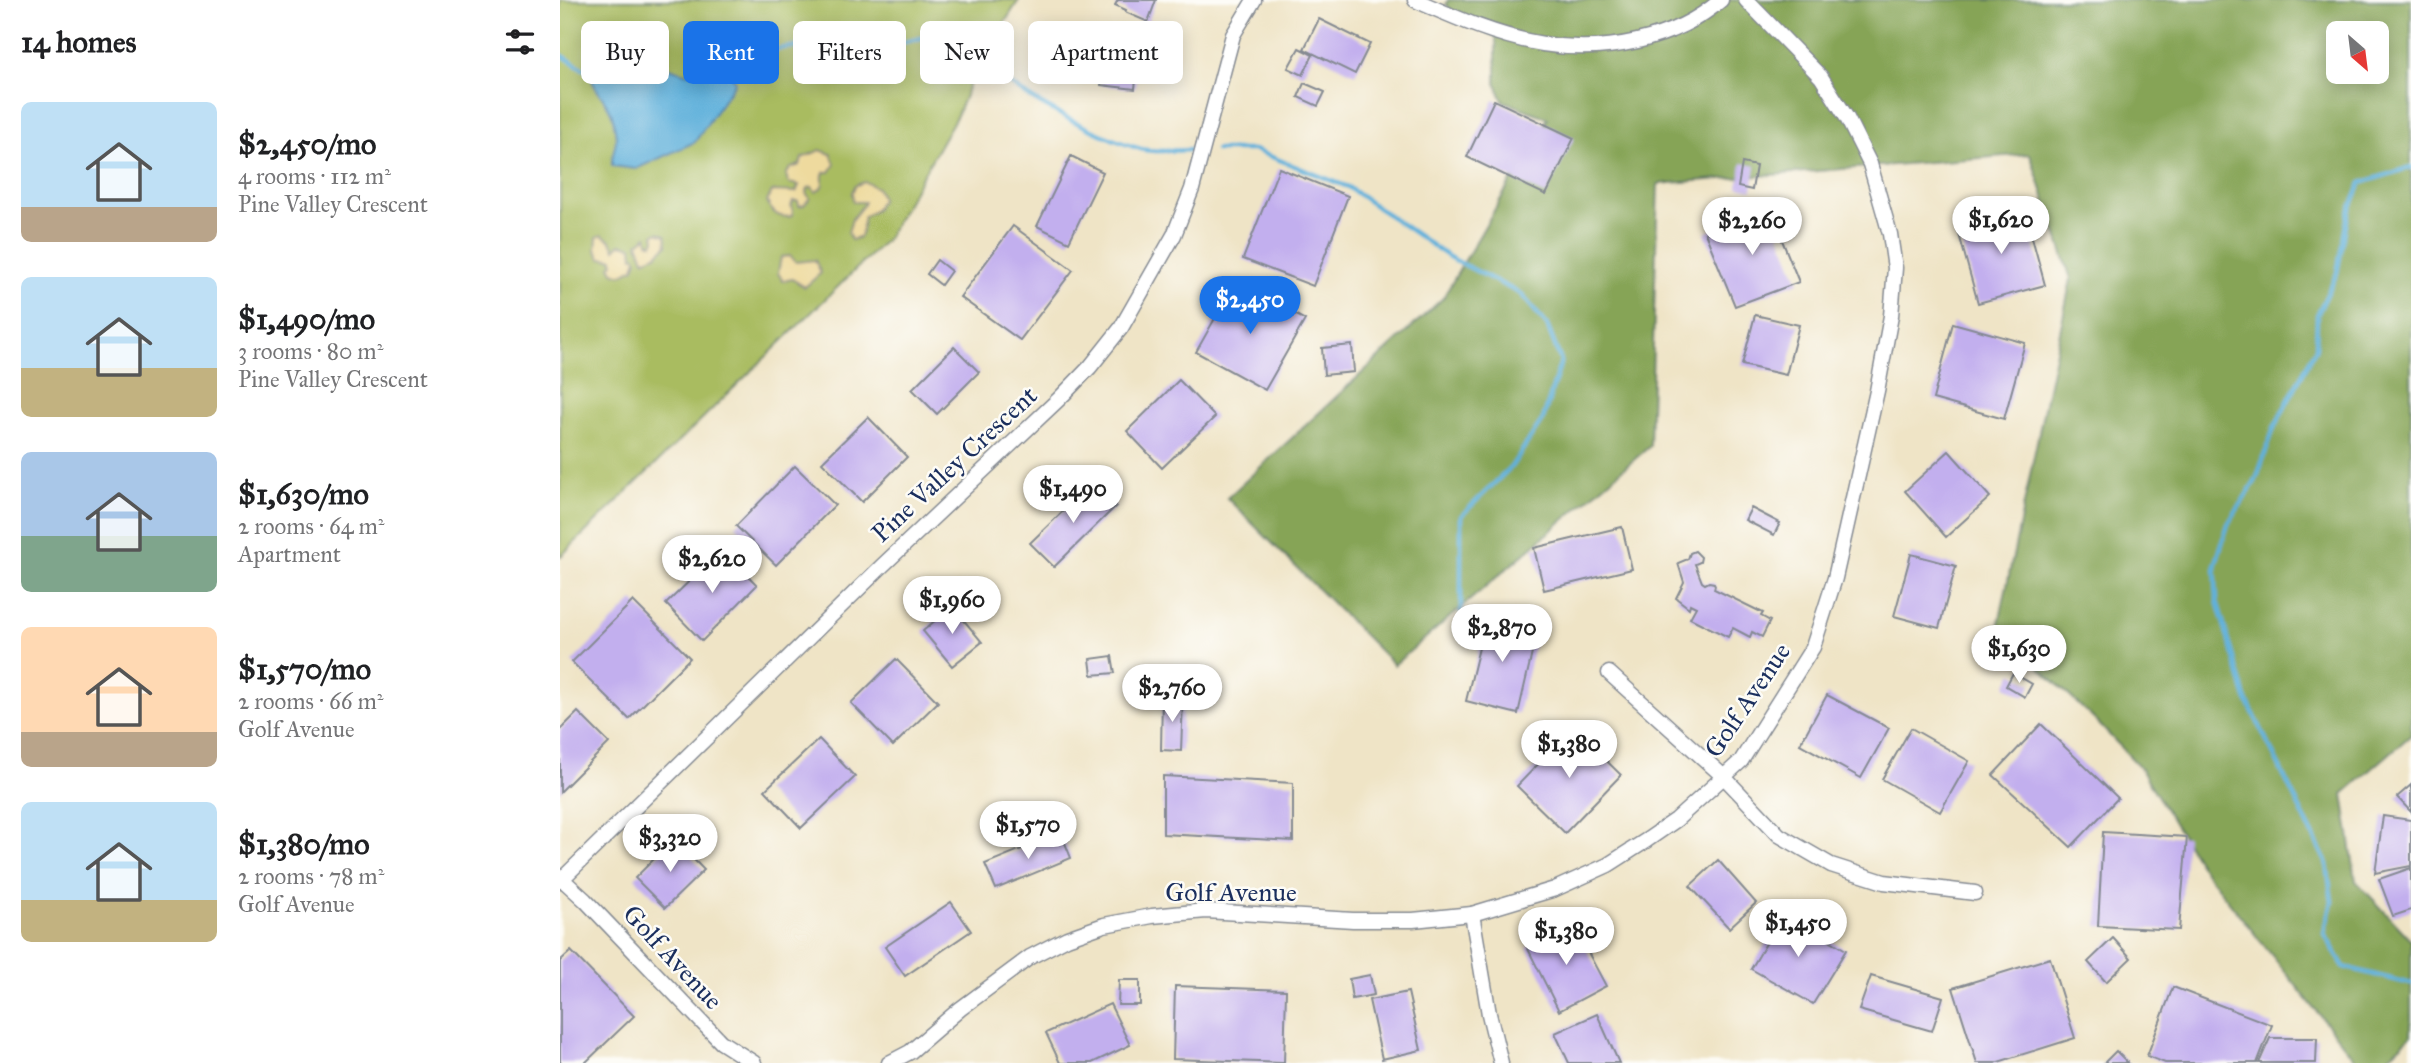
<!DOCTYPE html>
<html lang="en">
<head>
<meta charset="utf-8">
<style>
  :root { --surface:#fff; --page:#f6f6f6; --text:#202124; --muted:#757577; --accent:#1a73e8 }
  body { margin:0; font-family:"IM FELL Great Primer",serif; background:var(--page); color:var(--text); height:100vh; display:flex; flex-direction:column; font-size:26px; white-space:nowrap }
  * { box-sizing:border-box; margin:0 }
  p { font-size:23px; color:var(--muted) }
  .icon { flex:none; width:38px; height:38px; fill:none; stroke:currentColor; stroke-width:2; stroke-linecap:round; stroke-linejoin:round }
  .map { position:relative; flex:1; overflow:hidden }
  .side { display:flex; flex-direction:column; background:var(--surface); width:560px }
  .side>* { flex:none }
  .top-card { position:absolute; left:21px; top:21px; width:665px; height:63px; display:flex; gap:14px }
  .needle { width:46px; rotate:152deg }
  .controls { position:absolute; left:1766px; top:21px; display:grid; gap:14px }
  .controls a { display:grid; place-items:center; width:63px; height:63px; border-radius:10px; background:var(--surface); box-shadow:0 4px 18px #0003; font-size:35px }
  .price { position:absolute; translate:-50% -60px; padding:0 16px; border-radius:24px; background:#fff; color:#222; font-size:23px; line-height:46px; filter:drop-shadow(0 2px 4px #0008) }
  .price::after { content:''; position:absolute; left:50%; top:42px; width:21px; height:16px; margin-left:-10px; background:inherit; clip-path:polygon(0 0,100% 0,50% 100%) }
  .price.selected { background:var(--accent); color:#fff }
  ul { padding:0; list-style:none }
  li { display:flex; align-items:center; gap:21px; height:175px; padding:0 21px }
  li span { display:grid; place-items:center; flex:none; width:196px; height:140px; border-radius:10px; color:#555 }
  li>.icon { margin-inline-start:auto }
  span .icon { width:84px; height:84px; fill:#fffc; stroke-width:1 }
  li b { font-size:30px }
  h2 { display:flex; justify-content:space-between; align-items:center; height:84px; padding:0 21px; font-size:30px }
  .pill { padding:0 24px; border-radius:10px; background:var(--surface); box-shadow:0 4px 18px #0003; font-size:24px; line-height:63px }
  .pill.selected { background:var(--accent); color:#fff }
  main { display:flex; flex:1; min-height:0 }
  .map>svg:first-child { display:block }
  .green { fill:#a9bc60; stroke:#62765f; stroke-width:2 }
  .forest { fill:#86a456; stroke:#506a5a; stroke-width:2; fill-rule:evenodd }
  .sand { fill:#eeda9e; stroke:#84847e; stroke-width:2 }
  .water { fill:#60b1db; stroke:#3e709c; stroke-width:2 }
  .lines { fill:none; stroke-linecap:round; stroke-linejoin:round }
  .stream { stroke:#60b1db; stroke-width:4.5 }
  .building { fill:#c2afee }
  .street-casing { stroke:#858a92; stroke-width:17 }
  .street { stroke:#fff; stroke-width:14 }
  .labels { text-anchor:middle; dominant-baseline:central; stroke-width:5; stroke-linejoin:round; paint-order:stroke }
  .street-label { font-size:26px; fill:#1b2f5e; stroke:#fdfcf7 }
</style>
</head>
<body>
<main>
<section class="side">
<h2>14 homes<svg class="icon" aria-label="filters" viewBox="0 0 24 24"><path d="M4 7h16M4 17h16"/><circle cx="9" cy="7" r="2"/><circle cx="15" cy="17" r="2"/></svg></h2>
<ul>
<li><span style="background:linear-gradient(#bfe0f5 75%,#b9a48a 0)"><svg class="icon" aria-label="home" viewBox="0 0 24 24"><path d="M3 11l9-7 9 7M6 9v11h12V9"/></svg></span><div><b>$2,450/mo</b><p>4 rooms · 112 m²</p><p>Pine Valley Crescent</p></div></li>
<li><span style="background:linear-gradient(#bfe0f5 65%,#c2b280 0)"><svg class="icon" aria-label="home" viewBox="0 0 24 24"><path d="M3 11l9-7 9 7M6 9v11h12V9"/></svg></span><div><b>$1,490/mo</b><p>3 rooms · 80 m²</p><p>Pine Valley Crescent</p></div></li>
<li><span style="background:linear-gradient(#a9c7e8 60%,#7fa58c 0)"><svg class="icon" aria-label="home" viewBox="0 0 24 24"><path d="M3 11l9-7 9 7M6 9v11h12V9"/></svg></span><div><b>$1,630/mo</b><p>2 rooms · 64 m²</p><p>Apartment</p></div></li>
<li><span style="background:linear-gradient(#ffd9b3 75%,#b9a48a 0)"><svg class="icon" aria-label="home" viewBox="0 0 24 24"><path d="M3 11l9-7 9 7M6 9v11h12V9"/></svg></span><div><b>$1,570/mo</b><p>2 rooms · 66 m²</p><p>Golf Avenue</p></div></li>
<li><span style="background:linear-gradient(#bfe0f5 70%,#c2b280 0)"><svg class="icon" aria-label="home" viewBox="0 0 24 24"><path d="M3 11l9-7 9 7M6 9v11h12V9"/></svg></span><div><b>$1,380/mo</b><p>2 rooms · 78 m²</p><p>Golf Avenue</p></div></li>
</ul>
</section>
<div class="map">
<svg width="1851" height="1063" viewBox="0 0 1851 1063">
  <rect width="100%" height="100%" fill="#fdfcf7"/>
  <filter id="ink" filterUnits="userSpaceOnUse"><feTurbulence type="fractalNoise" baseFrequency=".0143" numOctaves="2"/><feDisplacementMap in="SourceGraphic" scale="14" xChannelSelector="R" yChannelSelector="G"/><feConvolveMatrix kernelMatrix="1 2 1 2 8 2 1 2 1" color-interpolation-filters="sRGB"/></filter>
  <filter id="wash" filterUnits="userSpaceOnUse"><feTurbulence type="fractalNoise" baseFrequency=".00686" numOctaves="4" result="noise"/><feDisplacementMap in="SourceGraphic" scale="28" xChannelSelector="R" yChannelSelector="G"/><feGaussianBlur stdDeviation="1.57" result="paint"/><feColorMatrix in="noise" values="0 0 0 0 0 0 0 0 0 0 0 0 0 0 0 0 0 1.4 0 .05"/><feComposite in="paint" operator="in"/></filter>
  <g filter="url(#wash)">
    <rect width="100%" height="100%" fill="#efe4c6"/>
    <polygon class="green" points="0,0 459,0 417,66 397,115 326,240 0,557"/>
    <path class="forest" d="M888,0H1851V735L1783,794L1796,881L1851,940V1036L1822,1063H1798L1642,868L1579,766L1538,723L1438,628L1511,279L1470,154L1098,184L1090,446L834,665L667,498L883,298L988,118L943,101L936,84V36L897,20L886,4ZM1778,33H1816V72H1778Z"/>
    <g class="sand">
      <path d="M260,150L271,154L275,164L270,172H265L263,174C262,182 266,186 256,192L252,187L248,188L246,193L250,198L244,205L239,206L238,201H233L231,207L233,211L232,216C220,219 213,214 207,202L212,191L236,192L239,185L228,183L226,174L231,168L240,165L242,158Z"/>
      <path d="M305,182L317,188L322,199L315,210L304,217C300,226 307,238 291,240L288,233L292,219L304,204V202H293L292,192L296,185Z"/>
      <polygon points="98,232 106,235 107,245 96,255 84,260 78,243 87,236 88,242 93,244 95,239 94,234"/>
      <polygon points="42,235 51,241 55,249 60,244 72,246 73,257 76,256 77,259 74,268 61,275 53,272 50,266 53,264 53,259 41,258 36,250 37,237"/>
      <polygon points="230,256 236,262 255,260 261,273 245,287 232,279 223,281 218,273 221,257"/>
    </g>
    <g class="water">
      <path d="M163,47L209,48L212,52C198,57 192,69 180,73L161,55L159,48Z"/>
      <path d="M146,49L174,79L175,83L135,142L76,169L52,166C51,156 55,149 56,140C56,133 54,125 53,118C47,95 16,77 38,58C44,53 50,50 58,51C84,52 105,70 130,74C141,69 144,60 146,49Z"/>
    </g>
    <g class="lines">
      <g class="stream">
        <path d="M211,50L231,47L309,51L381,33L418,41C422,50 423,57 430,65C453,95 543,138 581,149C595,153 615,150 630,150"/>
        <polyline points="0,54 25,70"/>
        <polyline points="656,150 694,150 788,187 889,257 961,294 987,325 1001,361 983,419 951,467 901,516 901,612"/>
        <polyline points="1851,167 1801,183 1788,214 1777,273 1757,315 1756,348 1714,428 1696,480 1668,524 1655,566 1657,601 1686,698 1767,864 1772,902 1764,933 1784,967 1851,984"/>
      </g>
    </g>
    <g id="blocks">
      <g class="building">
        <polygon points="558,0 596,0 588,22 565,12 566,10 555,5"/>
        <polygon points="759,19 810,44 795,74 744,49"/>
        <polygon points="546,39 580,43 575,89 541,85"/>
        <polygon points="739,48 753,55 743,75 728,68"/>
        <polygon points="744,83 765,92 758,106 738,97"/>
        <polygon points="934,100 1014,138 986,195 907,157"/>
        <polygon points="511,156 543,172 509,242 477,226"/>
        <polygon points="1182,163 1196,166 1192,190 1178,187"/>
        <polygon points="719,168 788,196 753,286 683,259"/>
        <polygon points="1209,208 1239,282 1175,306 1145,233"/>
        <polygon points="1464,208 1485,285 1418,303 1397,227"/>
        <polygon points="453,226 513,270 460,340 400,297"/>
        <polygon points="377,260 391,271 381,285 367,274"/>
        <polygon points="676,281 745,320 705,390 636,352"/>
        <polygon points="1195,315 1239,325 1226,375 1182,365"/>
        <polygon points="1393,323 1465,343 1444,419 1373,399"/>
        <polygon points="792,345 794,372 764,375 762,348"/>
        <polygon points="394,347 419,372 377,414 352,389"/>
        <polygon points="619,380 655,417 602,468 567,431"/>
        <polygon points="308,417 347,457 302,502 262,462"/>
        <polygon points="1389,451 1430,497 1386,537 1345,491"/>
        <polygon points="235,466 275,505 216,565 176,526"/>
        <polygon points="532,483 556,506 494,567 470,543"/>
        <polygon points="1191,508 1220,523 1214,535 1185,520"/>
        <polygon points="1062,527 1072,569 984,590 974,548"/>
        <polygon points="162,549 197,585 142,641 106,604"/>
        <polygon points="1135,551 1141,557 1140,562 1135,564 1142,582 1145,584 1149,582 1154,583 1155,585 1154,589 1203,613 1201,616 1210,621 1202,637 1192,632 1190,637 1173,628 1168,637 1130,618 1136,607 1130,604 1129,608 1116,598 1124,582 1118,563 1128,559 1130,553"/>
        <polygon points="1351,554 1396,566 1379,628 1334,616"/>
        <polygon points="73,601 130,658 69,719 12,662"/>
        <polygon points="392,606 422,642 392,666 363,631"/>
        <polygon points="927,615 978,627 958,714 906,701"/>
        <polygon points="552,656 555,673 532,675 530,659"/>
        <polygon points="336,659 378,702 333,746 291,703"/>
        <polygon points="1453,673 1472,684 1465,697 1446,686"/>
        <polygon points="1267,695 1329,728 1301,778 1240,744"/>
        <polygon points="602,698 623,699 621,751 601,750"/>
        <polygon points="18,712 49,743 0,792 0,730"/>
        <polygon points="1481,724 1558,798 1511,847 1433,775"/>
        <polygon points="1013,728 1061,775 1005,833 957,786"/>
        <polygon points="1351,728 1409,761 1380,812 1322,779"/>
        <polygon points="259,739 295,777 241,828 205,790"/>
        <polygon points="603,776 733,783 733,841 603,834"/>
        <polygon points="1851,785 1851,812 1837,797"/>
        <polygon points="1823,816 1851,820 1851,866 1815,873"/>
        <polygon points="1543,832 1627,837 1619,930 1538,926"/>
        <polygon points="501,833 511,858 436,889 425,864"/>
        <polygon points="114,839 144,870 105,908 75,878"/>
        <polygon points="1158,860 1196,903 1169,928 1130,886"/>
        <polygon points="1851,868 1851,910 1833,916 1819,879"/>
        <polygon points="391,902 411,931 345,976 325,947"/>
        <polygon points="1224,913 1286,950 1253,1004 1191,969"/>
        <polygon points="1013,924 1046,986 999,1011 967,947"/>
        <polygon points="1553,938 1571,958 1546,982 1528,962"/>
        <polygon points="11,951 74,1016 25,1063 0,1063 0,961"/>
        <polygon points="1490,958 1515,1038 1435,1063 1417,1063 1393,988"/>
        <polygon points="810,975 814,995 792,999 789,979"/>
        <polygon points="1311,976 1383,997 1372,1031 1299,1010"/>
        <polygon points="559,980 580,980 580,1005 558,1005"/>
        <polygon points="615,986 726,990 724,1063 613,1059"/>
        <polygon points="1613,987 1712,1025 1697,1063 1605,1063 1587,1056"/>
        <polygon points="848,992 861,1050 822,1059 809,1000"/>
        <polygon points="550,1004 570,1045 532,1063 500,1063 486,1033"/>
        <polygon points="1037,1014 1059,1063 1009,1063 995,1033"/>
        <polygon points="1710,1038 1757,1038 1756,1063 1699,1063"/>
        <polygon points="1556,1051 1568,1063 1544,1063"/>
      </g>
    </g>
  </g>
  <g filter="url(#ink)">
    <use href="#blocks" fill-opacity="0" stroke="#858a92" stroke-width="2"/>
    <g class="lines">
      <defs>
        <g id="street">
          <path d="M855,0C896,18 939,37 983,44C1043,54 1114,41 1161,0"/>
          <polyline points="1049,673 1164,777 1219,835 1271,865 1324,882 1415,893"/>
          <polyline points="2,879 25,900 161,1042 194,1063"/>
          <polyline points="0,881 322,566 499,399 530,367 561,328 614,235 632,189 673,35 694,0"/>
          <polyline points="912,914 929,1014 941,1063"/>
          <polyline points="329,1063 350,1052 400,1009 470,957 507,938 544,925 592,916 646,911 793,920 853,920 912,914 995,889 1048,865 1087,840 1116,820 1181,761 1253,647 1275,578 1317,391 1331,316 1335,268 1330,234 1310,164 1287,118 1261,77 1186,0"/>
        </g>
      </defs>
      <use href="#street" class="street-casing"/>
      <use href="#street" class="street"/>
    </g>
  </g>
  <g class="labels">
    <g class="street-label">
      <text transform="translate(394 464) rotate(-43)">Pine Valley Crescent</text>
      <text transform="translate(1187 700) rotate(-56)">Golf Avenue</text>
      <text x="671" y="892">Golf Avenue</text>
      <text transform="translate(113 957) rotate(47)">Golf Avenue</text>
    </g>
  </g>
</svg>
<div class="controls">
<a><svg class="needle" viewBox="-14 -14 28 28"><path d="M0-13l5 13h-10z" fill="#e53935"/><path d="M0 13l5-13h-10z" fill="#757577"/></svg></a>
</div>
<b class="price" style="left:1441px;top:256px">$1,620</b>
<b class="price" style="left:1192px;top:257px">$2,260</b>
<b class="price selected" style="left:690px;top:336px">$2,450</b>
<b class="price" style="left:513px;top:525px">$1,490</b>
<b class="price" style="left:152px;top:595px">$2,620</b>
<b class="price" style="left:392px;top:636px">$1,960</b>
<b class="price" style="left:942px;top:664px">$2,870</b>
<b class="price" style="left:1459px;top:685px">$1,630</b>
<b class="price" style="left:612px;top:724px">$2,760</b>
<b class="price" style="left:1009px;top:780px">$1,380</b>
<b class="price" style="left:468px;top:861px">$1,570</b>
<b class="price" style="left:110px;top:874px">$3,320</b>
<b class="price" style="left:1238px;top:959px">$1,450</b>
<b class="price" style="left:1006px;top:967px">$1,380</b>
<div class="top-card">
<a class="pill">Buy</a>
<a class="pill selected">Rent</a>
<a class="pill">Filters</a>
<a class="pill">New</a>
<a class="pill">Apartment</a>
</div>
</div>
</main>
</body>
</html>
